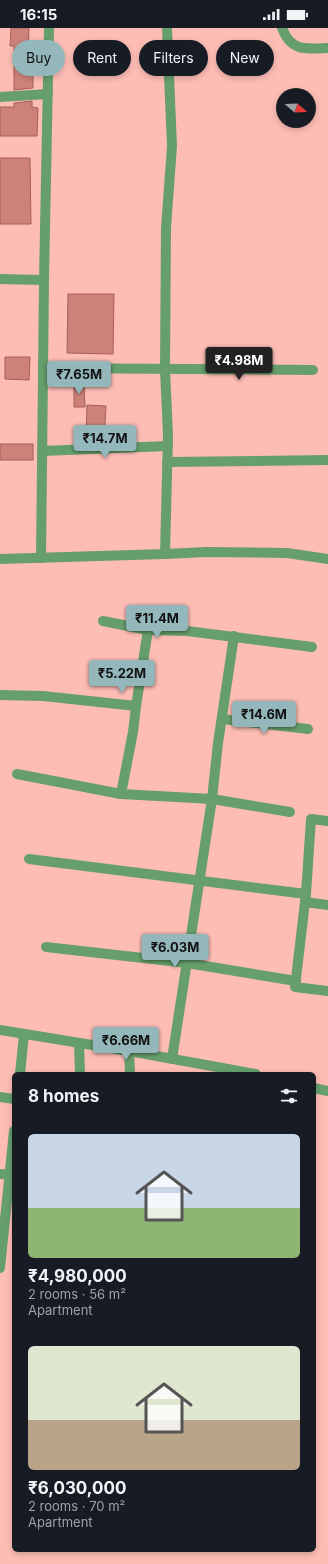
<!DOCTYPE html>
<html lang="en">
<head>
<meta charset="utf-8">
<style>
  :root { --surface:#171b24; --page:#20242c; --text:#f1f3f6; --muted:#9ea1a6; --accent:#94b7bc }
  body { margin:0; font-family:Inter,sans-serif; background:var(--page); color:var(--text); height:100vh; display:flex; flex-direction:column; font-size:15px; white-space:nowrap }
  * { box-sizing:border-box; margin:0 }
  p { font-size:13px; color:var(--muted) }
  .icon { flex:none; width:22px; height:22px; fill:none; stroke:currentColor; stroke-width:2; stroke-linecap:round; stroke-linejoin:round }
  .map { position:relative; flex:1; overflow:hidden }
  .sheet { position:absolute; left:12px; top:1044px; width:304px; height:480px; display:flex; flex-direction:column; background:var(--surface); border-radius:6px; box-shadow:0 2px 6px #0003 }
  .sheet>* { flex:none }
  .banner { position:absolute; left:12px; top:12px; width:304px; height:36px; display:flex; gap:8px }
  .needle { width:26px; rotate:109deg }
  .fabs { position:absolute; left:276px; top:60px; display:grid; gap:8px }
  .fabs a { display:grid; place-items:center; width:40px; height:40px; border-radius:50%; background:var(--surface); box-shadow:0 2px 6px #0003; font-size:20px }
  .price { position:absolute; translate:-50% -34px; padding:0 9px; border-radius:4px; background:var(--accent); color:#111; font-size:13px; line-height:26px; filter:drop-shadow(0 1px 2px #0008) }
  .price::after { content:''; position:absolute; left:50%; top:24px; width:12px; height:9px; margin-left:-6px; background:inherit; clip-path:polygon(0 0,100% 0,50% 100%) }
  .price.active { background:#222; color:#fff }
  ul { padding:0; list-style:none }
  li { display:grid; align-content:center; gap:8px; height:212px; padding:0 16px }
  li span { display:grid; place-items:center; height:124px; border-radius:6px; color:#555 }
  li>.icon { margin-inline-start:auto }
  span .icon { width:72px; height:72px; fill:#fffc; stroke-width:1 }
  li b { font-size:17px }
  h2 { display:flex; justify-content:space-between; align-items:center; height:48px; padding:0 16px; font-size:17px }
  .tag { padding:0 14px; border-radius:18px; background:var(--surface); box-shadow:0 2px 6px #0003; font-size:14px; line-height:36px }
  .tag.active { background:var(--accent); color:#111 }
  .status { display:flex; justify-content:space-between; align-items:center; height:28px; padding:0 20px; background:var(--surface); direction:ltr }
  .status svg { height:11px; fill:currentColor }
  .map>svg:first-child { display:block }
  .building { fill:#cd8279; stroke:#a65f57 }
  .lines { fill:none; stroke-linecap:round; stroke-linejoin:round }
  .street { stroke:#669f6c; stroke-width:10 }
</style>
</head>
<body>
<div class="status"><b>16:15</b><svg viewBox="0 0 49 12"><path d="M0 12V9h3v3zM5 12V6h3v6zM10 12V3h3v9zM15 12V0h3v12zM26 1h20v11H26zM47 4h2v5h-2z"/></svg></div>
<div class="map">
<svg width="328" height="1536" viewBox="0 0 328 1536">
  <rect width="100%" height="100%" fill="#fdbdb5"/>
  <g class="building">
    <polygon points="11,0 29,0 28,33 33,33 33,60 14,62 14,18 10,18"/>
    <polygon points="32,73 32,79 38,80 37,108 0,108 0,79 14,79 14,75"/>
    <polygon points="0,130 30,130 31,196 0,196"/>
    <polygon points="68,266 114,266 113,326 67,325"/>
    <polygon points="5,329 30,329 29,352 5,351"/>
    <polygon points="74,355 84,355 85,379 74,379"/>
    <polygon points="87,377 106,378 104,411 86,411"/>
    <rect x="0" y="416" width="33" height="16"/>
  </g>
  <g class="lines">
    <g class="street">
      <path d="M282,0C291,24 306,21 328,20"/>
      <polyline points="0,69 48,66"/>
      <polyline points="0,251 44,252"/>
      <polyline points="43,340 313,342"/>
      <polyline points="42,423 168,418"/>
      <polyline points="167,434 328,432"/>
      <polyline points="165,526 206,524 287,525 328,531"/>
      <polyline points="41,530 44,252 49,0"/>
      <polyline points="0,531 165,526 168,407 165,342 166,200 172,118 167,0"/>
      <polyline points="103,593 148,602 136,678"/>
      <polyline points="148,602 187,603 312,619"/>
      <polyline points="234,608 218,715 212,771 290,784"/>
      <polyline points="0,667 43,668 136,678 133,704 121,766"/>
      <polyline points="222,691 308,701"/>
      <polyline points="17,746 121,766 212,771 172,1031"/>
      <polyline points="29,831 306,866 305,874"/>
      <polyline points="306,866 311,791 328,793"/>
      <polyline points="328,877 305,874 295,959 328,963"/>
      <polyline points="46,919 187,935 296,953"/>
      <polyline points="0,1002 129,1023 256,1046"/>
      <polyline points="79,1015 80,1046"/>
      <polyline points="129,1023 130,1046"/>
      <polyline points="20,1046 24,1006"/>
      <polyline points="314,1060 328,1063"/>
      <polyline points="0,1069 14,1071"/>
      <polyline points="0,1146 14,1147"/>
      <polyline points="0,1240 14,1103"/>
    </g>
  </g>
</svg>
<div class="fabs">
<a><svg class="needle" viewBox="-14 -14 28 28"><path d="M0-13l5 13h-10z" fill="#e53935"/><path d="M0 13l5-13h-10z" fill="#9ea1a6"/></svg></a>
</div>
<b class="price active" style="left:239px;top:353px">₹4.98M</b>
<b class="price" style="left:79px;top:367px">₹7.65M</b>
<b class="price" style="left:105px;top:431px">₹14.7M</b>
<b class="price" style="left:157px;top:611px">₹11.4M</b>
<b class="price" style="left:122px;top:666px">₹5.22M</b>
<b class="price" style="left:264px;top:707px">₹14.6M</b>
<b class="price" style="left:175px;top:940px">₹6.03M</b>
<b class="price" style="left:126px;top:1033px">₹6.66M</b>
<div class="banner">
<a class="tag active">Buy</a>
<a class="tag">Rent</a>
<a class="tag">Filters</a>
<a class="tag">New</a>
</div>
<section class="sheet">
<h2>8 homes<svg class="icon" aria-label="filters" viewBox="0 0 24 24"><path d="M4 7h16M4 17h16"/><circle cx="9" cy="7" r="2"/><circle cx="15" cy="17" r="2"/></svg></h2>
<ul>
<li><span style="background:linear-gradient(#c9d6e8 60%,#8fb573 0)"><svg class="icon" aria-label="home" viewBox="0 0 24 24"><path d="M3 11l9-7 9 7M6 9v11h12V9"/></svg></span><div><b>₹4,980,000</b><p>2 rooms · 56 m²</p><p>Apartment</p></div></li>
<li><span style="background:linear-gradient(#dfe7d0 60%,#b9a48a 0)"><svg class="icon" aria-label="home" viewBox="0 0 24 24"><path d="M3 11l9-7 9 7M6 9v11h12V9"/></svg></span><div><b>₹6,030,000</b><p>2 rooms · 70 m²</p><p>Apartment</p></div></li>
</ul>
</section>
</div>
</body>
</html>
